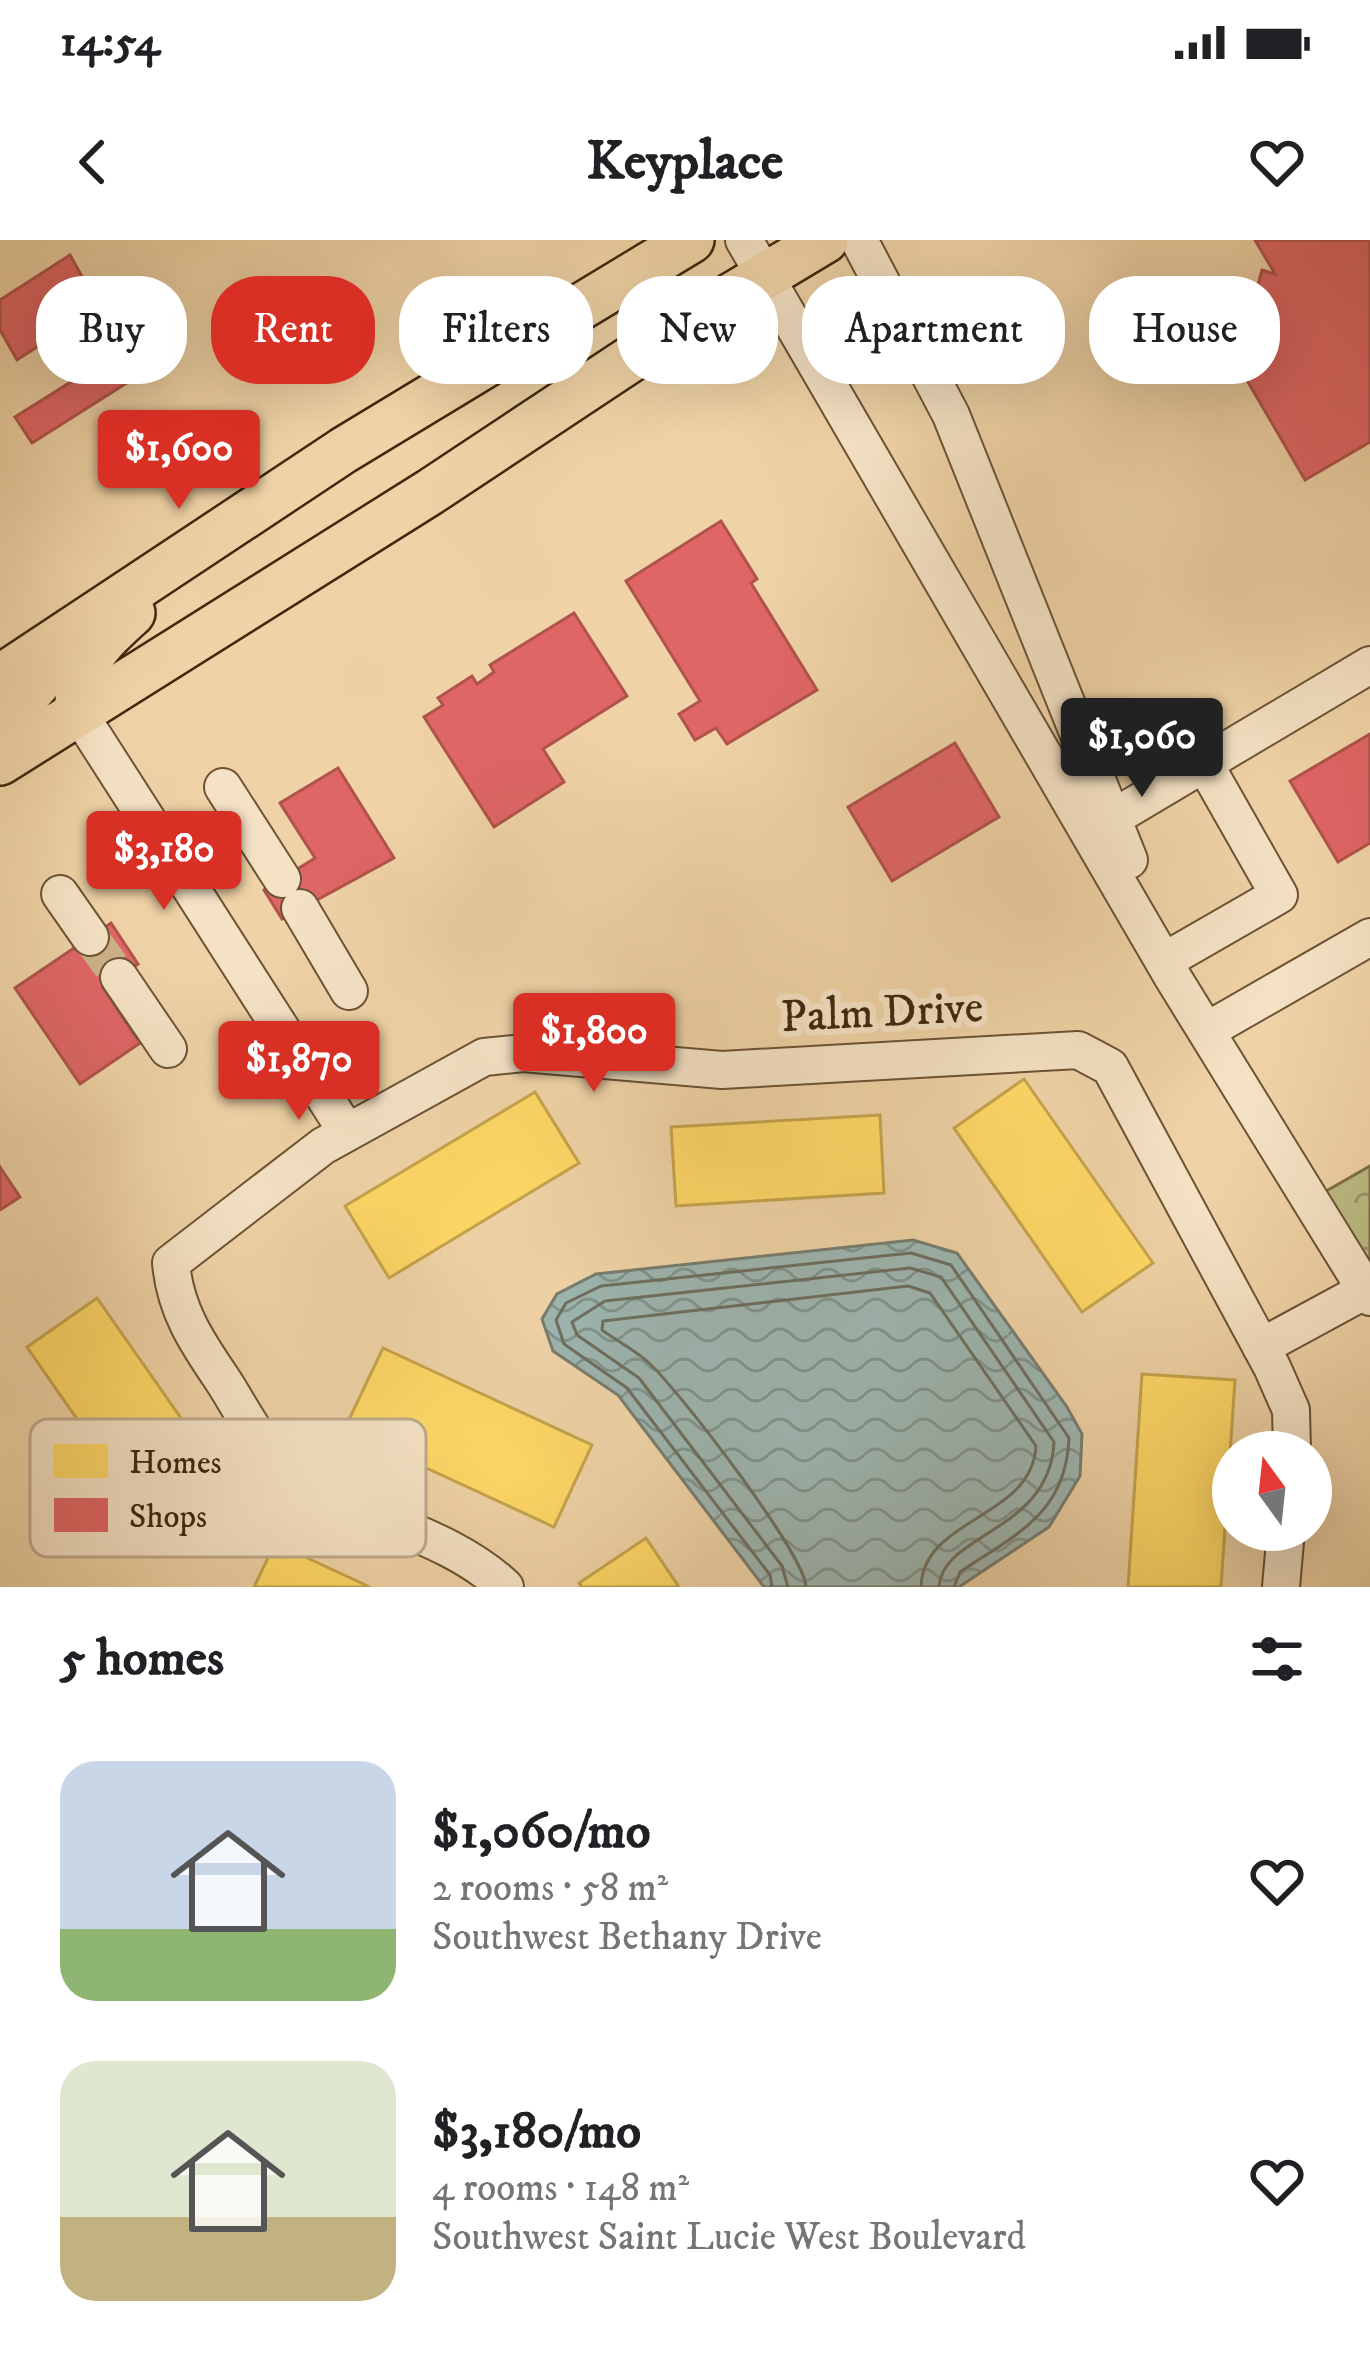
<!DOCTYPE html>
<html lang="en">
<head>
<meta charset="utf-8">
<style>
  :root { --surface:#fff; --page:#f6f6f6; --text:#202124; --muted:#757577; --accent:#d93025 }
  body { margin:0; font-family:"IM FELL DW Pica",serif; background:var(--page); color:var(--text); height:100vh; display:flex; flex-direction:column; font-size:45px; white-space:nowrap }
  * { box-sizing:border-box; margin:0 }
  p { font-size:39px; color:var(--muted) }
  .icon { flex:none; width:66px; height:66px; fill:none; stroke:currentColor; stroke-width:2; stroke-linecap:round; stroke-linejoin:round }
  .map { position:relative; height:1347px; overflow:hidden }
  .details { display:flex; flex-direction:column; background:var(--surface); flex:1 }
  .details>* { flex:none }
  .banner { position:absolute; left:36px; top:36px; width:1299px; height:108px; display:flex; gap:24px }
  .needle { width:78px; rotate:345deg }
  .controls { position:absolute; left:1212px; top:1191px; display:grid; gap:24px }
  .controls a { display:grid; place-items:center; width:120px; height:120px; border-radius:50%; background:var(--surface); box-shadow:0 12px 48px #0002; font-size:60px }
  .price { position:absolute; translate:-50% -102px; padding:0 27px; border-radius:12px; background:var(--accent); color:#fff; font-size:39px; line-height:78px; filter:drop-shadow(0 3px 6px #0008) }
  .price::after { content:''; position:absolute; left:50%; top:72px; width:36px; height:27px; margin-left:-18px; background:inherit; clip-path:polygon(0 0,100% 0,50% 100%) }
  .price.current { background:#222; color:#fff }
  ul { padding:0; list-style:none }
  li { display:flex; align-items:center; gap:36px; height:300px; padding:0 60px }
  li span { display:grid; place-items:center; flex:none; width:336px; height:240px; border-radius:36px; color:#555 }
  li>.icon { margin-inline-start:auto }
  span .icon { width:144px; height:144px; fill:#fffc; stroke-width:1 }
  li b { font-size:51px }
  h2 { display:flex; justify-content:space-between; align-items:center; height:144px; padding:0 60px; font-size:51px }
  .pill { padding:0 42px; border-radius:48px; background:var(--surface); box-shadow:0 12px 48px #0002; font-size:42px; line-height:108px }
  .pill.current { background:var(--accent); color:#fff }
  .status { display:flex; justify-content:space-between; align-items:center; height:84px; padding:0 60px; background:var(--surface); direction:ltr }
  .status svg { height:33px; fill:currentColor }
  header { display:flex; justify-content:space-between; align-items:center; height:156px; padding:0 60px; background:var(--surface); font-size:54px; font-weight:700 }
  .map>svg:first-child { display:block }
  .forest { fill:url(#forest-crowns); stroke:#7e7249; stroke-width:3 }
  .water { fill:url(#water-waves); stroke:#787d70; stroke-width:3 }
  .homes { fill:#ffd966; stroke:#c6a44c; stroke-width:3 }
  .shops { fill:#e06666; stroke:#b0534c; stroke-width:3 }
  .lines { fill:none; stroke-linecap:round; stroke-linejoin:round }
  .shore { stroke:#6e6f60; stroke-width:3 }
  .minor-tunnel { stroke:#ccb188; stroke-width:36; stroke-dasharray:36 18; stroke-linecap:butt }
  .minor-casing { stroke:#6c5334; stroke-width:40 }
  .major-casing { stroke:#40280e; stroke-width:50 }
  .minor { stroke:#f5e2c5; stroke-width:36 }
  .major { stroke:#efd3a6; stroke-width:45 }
  .labels { text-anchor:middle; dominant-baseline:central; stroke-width:12; stroke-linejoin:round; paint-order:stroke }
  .street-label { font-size:45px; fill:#40280e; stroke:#f5e2c5 }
  .key { fill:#f5e2c5; stroke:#bfaa8e; stroke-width:3 }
  .key-label { font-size:33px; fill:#40280e }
</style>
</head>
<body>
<div class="status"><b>14:54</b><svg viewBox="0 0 49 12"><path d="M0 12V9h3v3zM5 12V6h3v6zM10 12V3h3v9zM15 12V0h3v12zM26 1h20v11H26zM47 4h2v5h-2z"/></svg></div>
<header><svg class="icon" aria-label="back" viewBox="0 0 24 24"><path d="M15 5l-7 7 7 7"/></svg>Keyplace<svg class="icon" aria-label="heart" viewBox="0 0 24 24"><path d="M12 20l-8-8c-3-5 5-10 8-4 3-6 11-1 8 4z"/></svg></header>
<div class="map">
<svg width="1370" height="1347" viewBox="0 0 1370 1347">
  <defs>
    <pattern id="forest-crowns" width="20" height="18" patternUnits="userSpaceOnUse" patternTransform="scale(3)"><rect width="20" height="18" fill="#bcbb84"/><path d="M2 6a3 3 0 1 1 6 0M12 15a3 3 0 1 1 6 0" fill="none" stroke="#9a986a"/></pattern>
    <pattern id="water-waves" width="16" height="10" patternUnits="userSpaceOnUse" patternTransform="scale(3)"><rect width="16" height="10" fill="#9db6b1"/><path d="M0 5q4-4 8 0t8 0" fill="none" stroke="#81948e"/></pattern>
  </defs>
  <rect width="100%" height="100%" fill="#efd3a6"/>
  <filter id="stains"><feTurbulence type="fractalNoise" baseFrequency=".00167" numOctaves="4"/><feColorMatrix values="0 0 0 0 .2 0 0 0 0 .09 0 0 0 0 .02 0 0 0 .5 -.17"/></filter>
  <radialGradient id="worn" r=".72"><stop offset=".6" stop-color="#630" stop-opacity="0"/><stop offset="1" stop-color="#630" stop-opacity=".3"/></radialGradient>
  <polygon class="forest" points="1370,926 1370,1060 1314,958"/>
  <polygon class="water" points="913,1000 957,1013 1067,1167 1082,1194 1080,1236 1049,1287 959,1347 764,1347 618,1155 553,1111 542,1079 557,1054 596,1034"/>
  <g class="homes">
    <polygon points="1024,839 1153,1023 1082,1072 954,888"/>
    <polygon points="535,852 579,923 389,1038 345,966"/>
    <polygon points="880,875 884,953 676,966 671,887"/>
    <polygon points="97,1058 232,1251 161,1300 27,1107"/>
    <polygon points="383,1108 592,1205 554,1287 344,1190"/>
    <polygon points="1142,1134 1235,1140 1221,1347 1128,1347"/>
    <polygon points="646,1298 679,1347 582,1347 579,1343"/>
    <polygon points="275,1303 370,1347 254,1347"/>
  </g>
  <g class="shops">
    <polygon points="1255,0 1370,0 1370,202 1305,240 1223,99 1264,75 1251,72 1262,30 1275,34"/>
    <polygon points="70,15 99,67 17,120 0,90 0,60"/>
    <polygon points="157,88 174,113 32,203 15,177"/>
    <polygon points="721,281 757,339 751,343 817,450 727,504 716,488 695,500 679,474 700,461 626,341"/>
    <polygon points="574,373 627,456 543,509 564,542 494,587 424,477 443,465 438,458 472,436 477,444 494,432 490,425"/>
    <polygon points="1370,494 1370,603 1338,622 1290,541"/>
    <polygon points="955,503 999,577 892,641 848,567"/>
    <polygon points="338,528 394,618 282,679 264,650 315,618 280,563"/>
    <polygon points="111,683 138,724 103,748 140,803 80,844 15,748"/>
    <polygon points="0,927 20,957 0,970"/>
  </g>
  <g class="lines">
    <g class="shore">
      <path d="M772,1347L770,1335L627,1148L564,1104L556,1080L566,1063L601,1046L911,1013L951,1025L1069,1198C1066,1274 1016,1294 960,1332L954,1347"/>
      <path d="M788,1347L782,1326L639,1138L577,1095L572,1082L605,1061L910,1028L941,1037L1054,1202C1050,1292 942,1293 939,1347"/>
      <path d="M806,1347C805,1314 678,1149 648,1122C635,1110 617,1101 602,1090L603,1081L908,1046L930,1053L1036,1206C1032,1279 923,1277 921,1347"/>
    </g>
    <polyline class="minor-tunnel" points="90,697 119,737"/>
    <defs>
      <g id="minor">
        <polyline points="744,0 1172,736 1370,1057"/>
        <polyline points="859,0 951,175 1129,620"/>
        <polyline points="78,472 347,892"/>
        <polyline points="223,547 282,639"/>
        <polyline points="1111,579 1370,425"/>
        <polyline points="60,654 90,697"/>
        <polyline points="300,668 349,751"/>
        <polyline points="1173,716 1279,655 1204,523"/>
        <polyline points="119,737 168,809"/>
        <polyline points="1208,790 1370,697"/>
        <polyline points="1261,1107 1366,1050"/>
        <path d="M505,1347C438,1284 335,1278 273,1216C253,1195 238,1163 222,1139C196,1101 175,1069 171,1023L323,906L484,817L523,813L722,830L1078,810L1110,827L1272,1127L1291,1170L1292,1212"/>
        <polyline points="1281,1347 1286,1290"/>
      </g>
      <g id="major">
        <polyline points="0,438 344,210 691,0"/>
        <path d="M78,472C76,424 98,404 132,373"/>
        <polyline points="0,487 39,441 56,402"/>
        <polyline points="0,522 430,252 670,93 825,0"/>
      </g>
    </defs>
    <use href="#minor" class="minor-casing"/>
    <use href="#major" class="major-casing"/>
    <use href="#minor" class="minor"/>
    <use href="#major" class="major"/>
  </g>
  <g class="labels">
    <g class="street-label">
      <text transform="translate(882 773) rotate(-3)">Palm Drive</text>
    </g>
  </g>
  <rect x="30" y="1179" width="396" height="138" rx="18" class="key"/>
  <rect x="54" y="1204" width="54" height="34" fill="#ffd966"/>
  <rect x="54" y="1258" width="54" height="34" fill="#e06666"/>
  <g class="key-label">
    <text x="129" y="1233">Homes</text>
    <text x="129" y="1287">Shops</text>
  </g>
  <rect width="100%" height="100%" filter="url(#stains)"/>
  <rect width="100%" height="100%" fill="url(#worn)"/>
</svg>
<div class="controls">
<a><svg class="needle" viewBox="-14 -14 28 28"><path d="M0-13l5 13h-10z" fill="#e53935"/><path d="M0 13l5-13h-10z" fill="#757577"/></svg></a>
</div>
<b class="price" style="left:179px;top:272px">$1,600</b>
<b class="price current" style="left:1142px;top:560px">$1,060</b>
<b class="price" style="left:164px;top:673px">$3,180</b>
<b class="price" style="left:594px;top:855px">$1,800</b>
<b class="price" style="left:299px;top:883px">$1,870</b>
<div class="banner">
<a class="pill">Buy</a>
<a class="pill current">Rent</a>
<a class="pill">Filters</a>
<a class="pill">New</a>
<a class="pill">Apartment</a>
<a class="pill">House</a>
</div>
</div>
<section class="details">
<h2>5 homes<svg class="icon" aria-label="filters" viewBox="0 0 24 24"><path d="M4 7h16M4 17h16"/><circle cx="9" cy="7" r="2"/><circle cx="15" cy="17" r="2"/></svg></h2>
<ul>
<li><span style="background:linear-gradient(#c9d6e8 70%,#8fb573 0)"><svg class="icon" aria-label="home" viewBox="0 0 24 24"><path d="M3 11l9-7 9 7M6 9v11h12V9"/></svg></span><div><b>$1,060/mo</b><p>2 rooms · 58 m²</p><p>Southwest Bethany Drive</p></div><svg class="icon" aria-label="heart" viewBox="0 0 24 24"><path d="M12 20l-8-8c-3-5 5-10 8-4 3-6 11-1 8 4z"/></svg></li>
<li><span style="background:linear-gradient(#dfe7d0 65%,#c2b280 0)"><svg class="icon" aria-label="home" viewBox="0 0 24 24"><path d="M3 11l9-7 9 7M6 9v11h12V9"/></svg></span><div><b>$3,180/mo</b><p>4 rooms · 148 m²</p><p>Southwest Saint Lucie West Boulevard</p></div><svg class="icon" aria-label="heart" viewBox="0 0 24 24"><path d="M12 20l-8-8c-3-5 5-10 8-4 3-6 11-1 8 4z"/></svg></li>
</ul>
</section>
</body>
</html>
